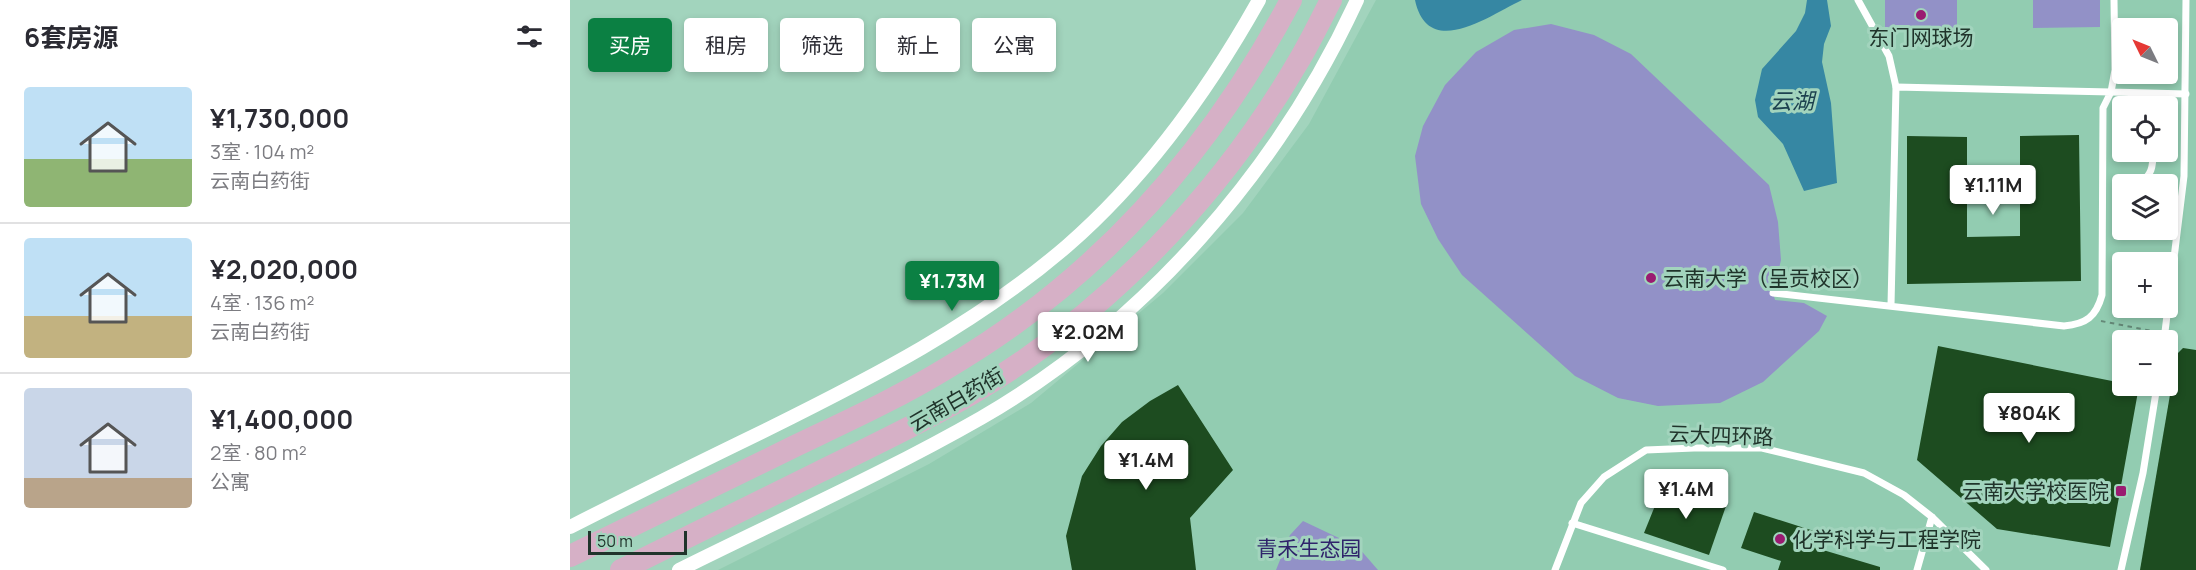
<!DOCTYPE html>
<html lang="zh">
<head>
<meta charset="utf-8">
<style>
  :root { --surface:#fff; --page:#f2f2f3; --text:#2b2b33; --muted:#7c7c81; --line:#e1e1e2; --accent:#0b8043 }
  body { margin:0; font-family:Manrope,"Noto Sans SC",sans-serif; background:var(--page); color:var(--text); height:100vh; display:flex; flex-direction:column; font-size:22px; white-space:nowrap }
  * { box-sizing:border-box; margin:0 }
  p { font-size:20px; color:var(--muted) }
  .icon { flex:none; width:33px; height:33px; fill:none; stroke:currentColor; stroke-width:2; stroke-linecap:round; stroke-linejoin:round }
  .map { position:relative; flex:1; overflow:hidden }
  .panel { display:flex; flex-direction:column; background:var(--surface); width:570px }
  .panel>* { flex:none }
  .guide { position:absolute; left:18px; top:18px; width:570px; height:54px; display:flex; gap:12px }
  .needle { width:39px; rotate:313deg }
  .tools { position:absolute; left:1542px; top:18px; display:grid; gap:12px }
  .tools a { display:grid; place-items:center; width:66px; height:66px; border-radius:6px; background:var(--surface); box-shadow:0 3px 9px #0003; font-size:30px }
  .scale { position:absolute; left:18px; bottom:15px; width:99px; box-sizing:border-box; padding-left:6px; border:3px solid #20342b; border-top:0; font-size:16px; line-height:21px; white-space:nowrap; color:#20342b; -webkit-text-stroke:4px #a2d4bd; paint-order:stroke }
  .price { position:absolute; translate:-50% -51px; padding:0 14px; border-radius:6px; background:#fff; color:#222; font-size:20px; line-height:39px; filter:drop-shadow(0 2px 3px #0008) }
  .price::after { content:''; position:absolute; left:50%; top:36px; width:18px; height:14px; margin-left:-9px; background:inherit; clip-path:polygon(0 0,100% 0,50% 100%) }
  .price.active { background:var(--accent); color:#fff }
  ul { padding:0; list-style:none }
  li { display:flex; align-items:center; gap:18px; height:150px; padding:0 24px }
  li+li { border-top:2px solid var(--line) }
  li span { display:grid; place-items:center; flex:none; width:168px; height:120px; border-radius:6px; color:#555 }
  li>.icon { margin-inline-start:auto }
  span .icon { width:72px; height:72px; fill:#fffc; stroke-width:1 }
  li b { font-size:26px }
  h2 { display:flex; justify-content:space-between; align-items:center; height:72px; padding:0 24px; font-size:26px }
  .tag { padding:0 21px; border-radius:6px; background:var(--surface); box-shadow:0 3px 9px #0003; font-size:21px; line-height:54px }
  .tag.active { background:var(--accent); color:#fff }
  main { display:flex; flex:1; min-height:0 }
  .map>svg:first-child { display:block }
  .built { fill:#92ccb1; fill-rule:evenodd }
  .green { fill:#9291c7 }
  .water { fill:#3687a3 }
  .building { fill:#1d4c20 }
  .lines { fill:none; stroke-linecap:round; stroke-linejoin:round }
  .path { stroke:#658978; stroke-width:2; stroke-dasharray:4.5 4.5; stroke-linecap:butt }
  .service { stroke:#fff; stroke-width:7 }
  .minor { stroke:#fff; stroke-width:14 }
  .primary { stroke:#d6b0c6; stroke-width:22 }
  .poi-dot { fill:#9a1b71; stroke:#a2d4bd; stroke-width:2 }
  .labels { text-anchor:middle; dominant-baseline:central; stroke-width:6; stroke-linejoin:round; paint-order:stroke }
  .poi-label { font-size:21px; fill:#20342b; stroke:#a2d4bd; text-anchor:start }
  .street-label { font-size:21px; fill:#20342b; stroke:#a2d4bd }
  .park-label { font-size:21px; fill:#2f246b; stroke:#a2d4bd }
  .water-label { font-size:22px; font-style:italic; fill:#1d414f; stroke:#a2d4bd }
</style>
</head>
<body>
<main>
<section class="panel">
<h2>6套房源<svg class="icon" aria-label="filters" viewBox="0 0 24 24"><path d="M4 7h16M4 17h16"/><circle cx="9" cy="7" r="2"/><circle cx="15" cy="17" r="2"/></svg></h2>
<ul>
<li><span style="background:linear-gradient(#bfe0f5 60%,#8fb573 0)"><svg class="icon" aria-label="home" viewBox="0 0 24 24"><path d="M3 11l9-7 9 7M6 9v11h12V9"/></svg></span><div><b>¥1,730,000</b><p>3室 · 104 m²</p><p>云南白药街</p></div></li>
<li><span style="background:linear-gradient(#bfe0f5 65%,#c2b280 0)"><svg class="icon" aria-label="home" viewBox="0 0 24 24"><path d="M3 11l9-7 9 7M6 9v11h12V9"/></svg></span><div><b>¥2,020,000</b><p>4室 · 136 m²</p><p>云南白药街</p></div></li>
<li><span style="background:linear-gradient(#c9d6e8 75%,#b9a48a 0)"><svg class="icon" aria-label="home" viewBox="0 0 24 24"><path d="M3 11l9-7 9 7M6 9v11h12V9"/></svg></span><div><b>¥1,400,000</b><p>2室 · 80 m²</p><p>公寓</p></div></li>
</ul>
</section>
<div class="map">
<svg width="1626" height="570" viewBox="0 0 1626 570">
  <rect width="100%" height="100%" fill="#a2d4bd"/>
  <path class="built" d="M806,0H1626V570H148L359,464L461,403L593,293L673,213L739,124ZM1552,28H1598V74H1552ZM1552,106H1598V152H1552ZM1552,184H1598V230H1552ZM1552,262H1598V308H1552ZM1552,340H1598V386H1552Z"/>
  <g class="green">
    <polygon points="1315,0 1387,0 1387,31 1315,32"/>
    <polygon points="1463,0 1530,0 1530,27 1463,28"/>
    <polygon points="981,24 1024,35 1061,54 1199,185 1208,222 1211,260 1203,293 1205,300 1234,303 1257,316 1249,331 1193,382 1150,403 1088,406 1048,398 1005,376 892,275 868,239 851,204 845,156 853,126 875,85 906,52 944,30"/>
    <polygon points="733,521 788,547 808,570 706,570 720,535"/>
  </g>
  <g class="water">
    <path d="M845,0H952C920,15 858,61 845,0Z"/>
    <polygon points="1237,0 1257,0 1261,26 1254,44 1252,62 1261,103 1267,183 1234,191 1213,144 1188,117 1185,100 1192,69 1226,31 1235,13"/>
  </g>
  <g class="building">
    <polygon points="1509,135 1511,281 1337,284 1337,136 1397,137 1397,237 1450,236 1450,136"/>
    <polygon points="1368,346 1552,383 1552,386 1569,386 1540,547 1427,529 1347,460"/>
    <polygon points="1613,348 1626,350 1626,570 1570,570 1607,354"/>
    <polygon points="608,385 663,470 620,518 626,570 502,570 496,536 512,476 531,446 552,422 580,401"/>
    <polygon points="1093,486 1156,506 1139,555 1074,533"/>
    <polygon points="1184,512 1247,532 1243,547 1310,567 1310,570 1208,570 1211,561 1171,548"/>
  </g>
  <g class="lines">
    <polyline class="path" points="1531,321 1587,332"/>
    <g class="service">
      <polyline points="1288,0 1319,56 1326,87"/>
      <polyline points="1544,0 1545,70 1541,92 1616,94"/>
      <polyline points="1584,106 1584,94"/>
      <path d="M1569,184C1582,175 1583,167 1583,152"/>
      <path d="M1203,293L1494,326C1516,324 1526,317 1532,295L1533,108L1541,92L1326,87L1321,305"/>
      <polyline points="1594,340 1614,176 1616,0"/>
      <polyline points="1002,523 1153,570"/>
      <polyline points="985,570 1011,503 1034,477 1076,450 1124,448 1192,448 1294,473 1334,495 1362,517 1416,570"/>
      <polyline points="1347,570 1362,517"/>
      <polyline points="1551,570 1573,473 1587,386"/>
    </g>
    <g class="minor">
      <path d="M0,527C65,494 130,462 196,430C303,377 405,325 497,246C576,177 638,91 689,0"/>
      <path d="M109,570C209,520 313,474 411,418C574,324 708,171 787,0"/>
    </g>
    <g class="primary">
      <path d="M0,556C74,520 149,483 223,447C275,422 328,398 377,368C527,280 640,152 721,0"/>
      <path d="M51,570C117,537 183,504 249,472C300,447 353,422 403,393C535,315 651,195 728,62C740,42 750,21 761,0"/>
    </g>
  </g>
  <g class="poi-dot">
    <circle cx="1351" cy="15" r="6"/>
    <circle cx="1081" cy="278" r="6"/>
    <rect x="1545" y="485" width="12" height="12" rx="3"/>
    <circle cx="1210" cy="539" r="6"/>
  </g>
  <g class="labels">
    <g class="poi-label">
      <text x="1351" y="37" text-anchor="middle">东门网球场</text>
      <text x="1093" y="278">云南大学（呈贡校区）</text>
      <text x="1539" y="491" text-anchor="end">云南大学校医院</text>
      <text x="1222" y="539">化学科学与工程学院</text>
    </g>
    <g class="street-label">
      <text transform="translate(386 399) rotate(-30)">云南白药街</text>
      <text transform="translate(1151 435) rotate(2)">云大四环路</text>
    </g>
    <g class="park-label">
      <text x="739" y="548">青禾生态园</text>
    </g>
    <g class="water-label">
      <text x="1222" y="101">云湖</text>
    </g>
  </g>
</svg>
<div class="tools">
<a><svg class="needle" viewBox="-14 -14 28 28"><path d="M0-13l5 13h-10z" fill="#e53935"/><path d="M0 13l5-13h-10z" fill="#7c7c81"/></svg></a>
<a><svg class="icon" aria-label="locate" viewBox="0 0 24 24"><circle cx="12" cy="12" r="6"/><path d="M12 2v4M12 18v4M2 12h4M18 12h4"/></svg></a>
<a><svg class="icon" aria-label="layers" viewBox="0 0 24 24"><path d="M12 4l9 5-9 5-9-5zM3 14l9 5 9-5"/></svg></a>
<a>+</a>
<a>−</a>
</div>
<div class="scale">50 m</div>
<b class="price" style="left:1423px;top:216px">¥1.11M</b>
<b class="price active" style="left:382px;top:312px">¥1.73M</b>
<b class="price" style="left:518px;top:363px">¥2.02M</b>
<b class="price" style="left:1459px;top:444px">¥804K</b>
<b class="price" style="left:576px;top:491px">¥1.4M</b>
<b class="price" style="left:1116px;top:520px">¥1.4M</b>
<div class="guide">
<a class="tag active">买房</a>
<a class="tag">租房</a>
<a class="tag">筛选</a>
<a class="tag">新上</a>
<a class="tag">公寓</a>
</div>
</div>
</main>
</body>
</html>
